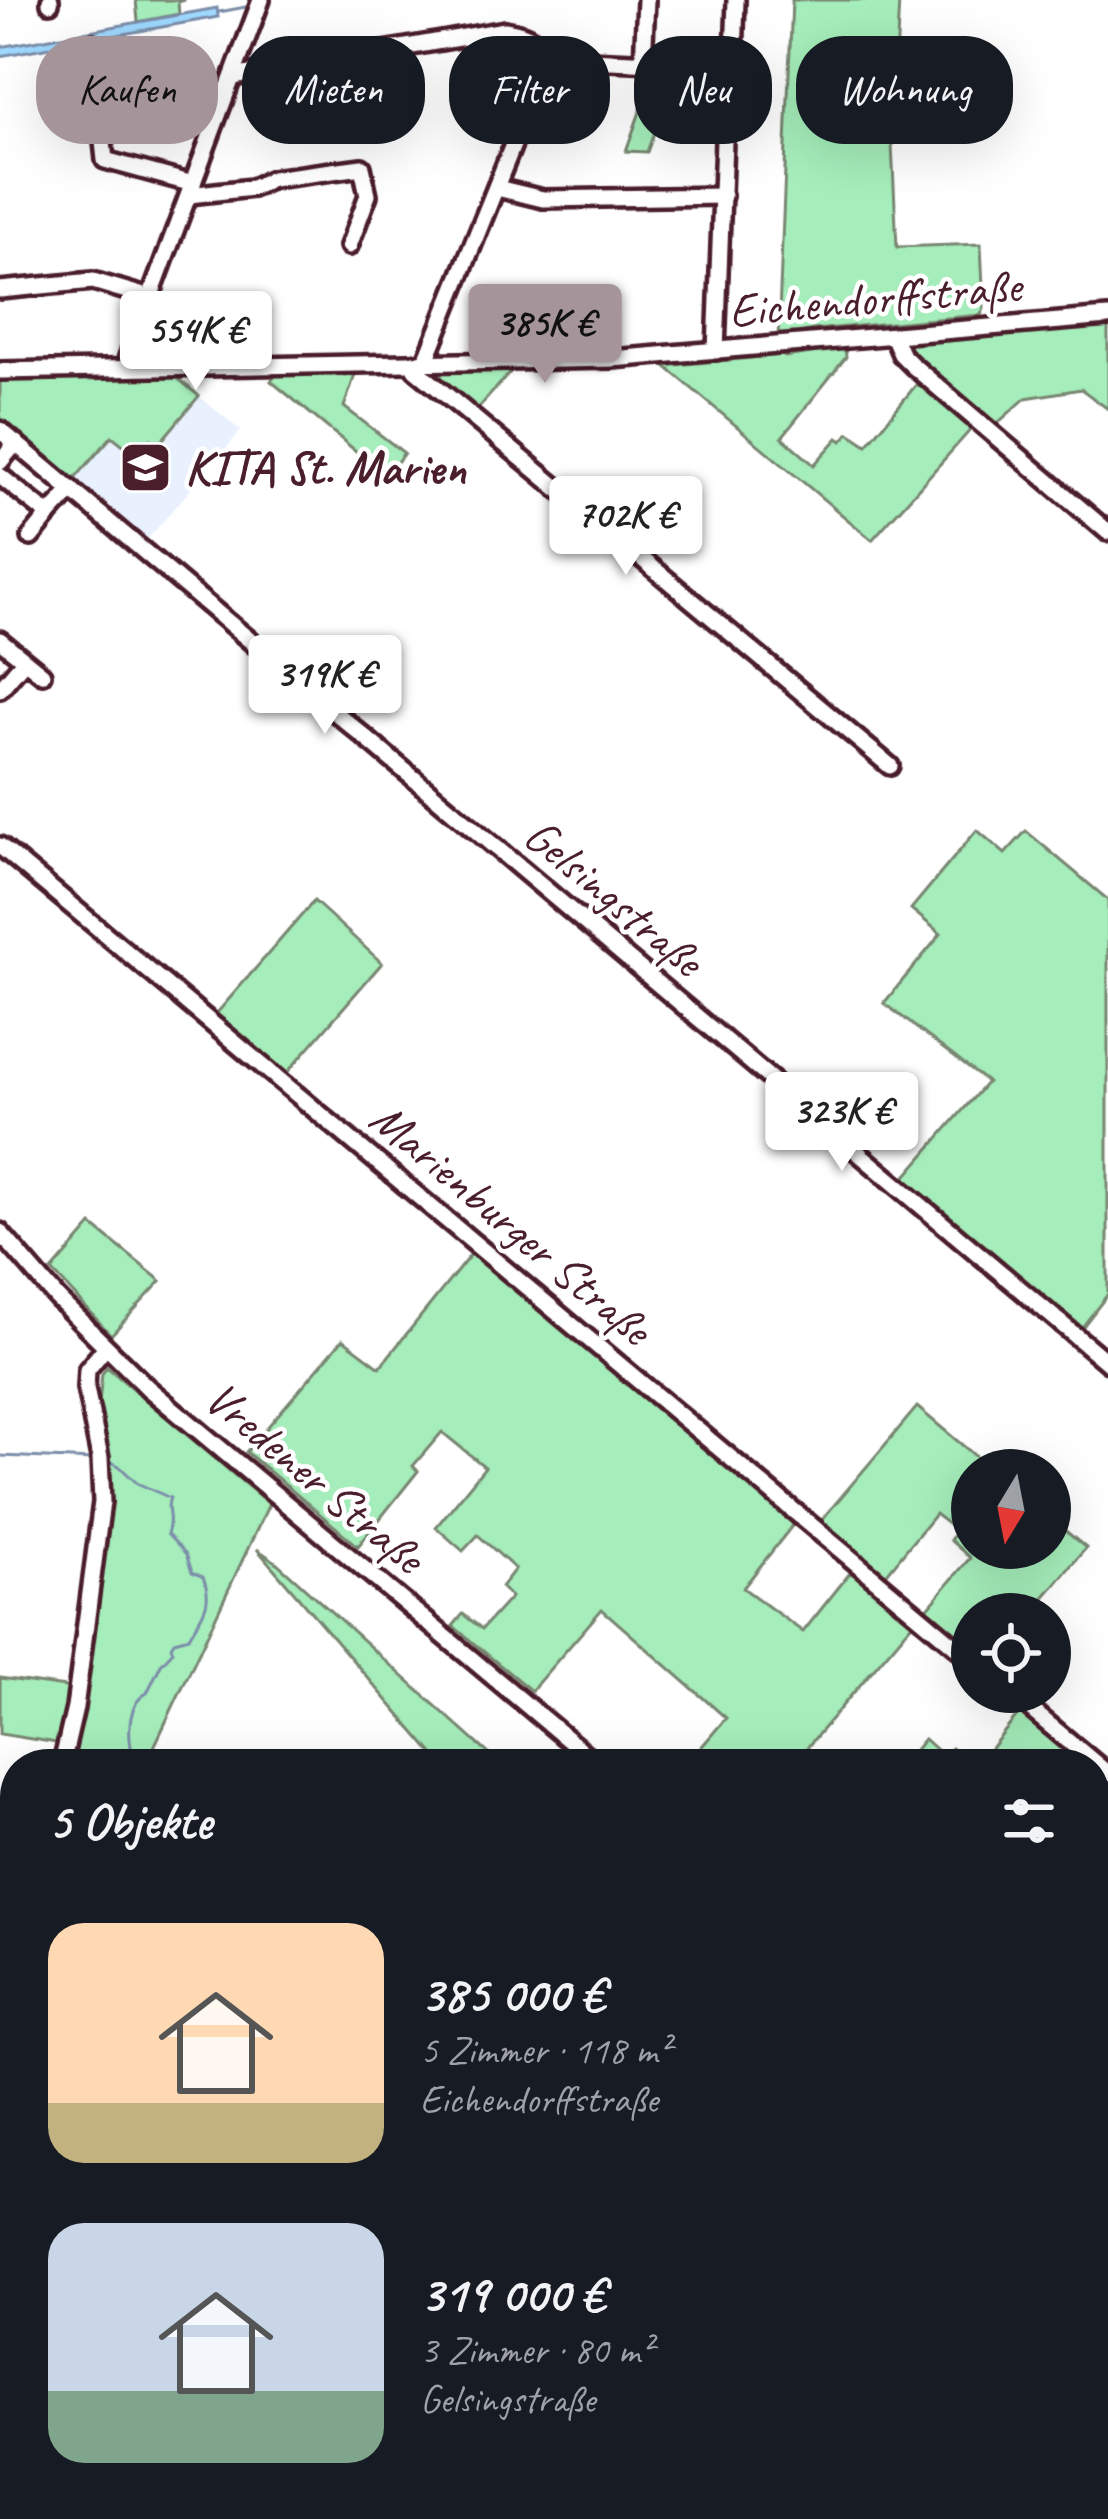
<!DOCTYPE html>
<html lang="de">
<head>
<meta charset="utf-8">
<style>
  :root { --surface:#171b24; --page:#242831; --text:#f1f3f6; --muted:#9ea1a6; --accent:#a6949b }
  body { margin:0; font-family:Caveat,sans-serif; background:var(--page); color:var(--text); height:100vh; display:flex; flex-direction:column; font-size:45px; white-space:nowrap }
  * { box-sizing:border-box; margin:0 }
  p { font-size:39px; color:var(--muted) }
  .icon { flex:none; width:66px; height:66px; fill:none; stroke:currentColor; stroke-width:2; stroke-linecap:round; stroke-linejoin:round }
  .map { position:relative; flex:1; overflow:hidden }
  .details { position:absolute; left:0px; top:1749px; width:1110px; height:771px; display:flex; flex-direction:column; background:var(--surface); border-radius:48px 48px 0 0; box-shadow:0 12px 48px #0002 }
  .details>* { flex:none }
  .banner { position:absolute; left:36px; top:36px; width:1038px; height:108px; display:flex; gap:24px }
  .needle { width:78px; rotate:190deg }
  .controls { position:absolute; left:951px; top:1449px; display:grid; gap:24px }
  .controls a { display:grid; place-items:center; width:120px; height:120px; border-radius:50%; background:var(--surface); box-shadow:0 12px 48px #0002; font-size:60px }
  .price { position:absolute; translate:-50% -102px; padding:0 27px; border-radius:12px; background:#fff; color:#222; font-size:39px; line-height:78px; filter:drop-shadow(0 3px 6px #0008) }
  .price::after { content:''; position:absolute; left:50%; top:72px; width:36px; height:27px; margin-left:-18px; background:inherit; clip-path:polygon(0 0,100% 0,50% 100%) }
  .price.on { background:var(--accent); color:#111 }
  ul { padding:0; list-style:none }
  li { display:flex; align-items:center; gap:36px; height:300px; padding:0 48px }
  li span { display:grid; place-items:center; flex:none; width:336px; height:240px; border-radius:36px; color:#555 }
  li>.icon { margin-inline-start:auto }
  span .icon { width:144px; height:144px; fill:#fffc; stroke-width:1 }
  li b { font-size:51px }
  h2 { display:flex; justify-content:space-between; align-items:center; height:144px; padding:0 48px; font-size:51px }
  .pill { padding:0 42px; border-radius:48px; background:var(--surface); box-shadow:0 12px 48px #0002; font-size:42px; line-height:108px }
  .pill.on { background:var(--accent); color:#111 }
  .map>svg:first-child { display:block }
  .built { fill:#e9f0fe }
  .green { fill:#a5edba; stroke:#788672; stroke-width:3 }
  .water { fill:#9ed8fe; stroke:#7c8eaa; stroke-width:3 }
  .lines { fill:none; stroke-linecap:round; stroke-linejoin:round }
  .stream { stroke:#7c8eaa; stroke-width:3 }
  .river { stroke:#9ed8fe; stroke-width:18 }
  .minor-casing { stroke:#4a1f2b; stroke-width:24 }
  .minor { stroke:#fff; stroke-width:15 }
  .labels { text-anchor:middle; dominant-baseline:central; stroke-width:9; stroke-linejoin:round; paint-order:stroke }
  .street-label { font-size:48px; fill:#4a1f2b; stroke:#fff }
  .poi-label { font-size:48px; font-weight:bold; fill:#4a1f2b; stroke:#fff; text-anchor:start }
</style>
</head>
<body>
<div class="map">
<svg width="1108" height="2519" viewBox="0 0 1108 2519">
  <rect width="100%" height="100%" fill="#fff"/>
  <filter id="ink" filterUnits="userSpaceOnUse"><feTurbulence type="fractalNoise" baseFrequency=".00833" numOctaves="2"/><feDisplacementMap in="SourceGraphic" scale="24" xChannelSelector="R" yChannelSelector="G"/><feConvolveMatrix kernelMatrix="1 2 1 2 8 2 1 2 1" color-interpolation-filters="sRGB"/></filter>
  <g filter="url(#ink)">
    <polygon class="built" points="199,396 241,431 144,543 73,481 112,436 151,439 158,444"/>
    <g class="green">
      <polygon points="136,0 185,0 178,2 179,14 138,22"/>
      <polygon points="792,0 899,0 892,145 897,247 981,244 984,309 981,315 813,330 778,338"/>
      <polygon points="672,70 677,70 647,152 626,151 641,109 657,111"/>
      <polygon points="1108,323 1108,409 1081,389 1026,398 992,428 905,351 902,341"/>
      <polygon points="845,348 846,357 782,437 814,465 838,438 842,441 849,433 867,445 920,380 974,426 872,540 665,366 782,355 785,357"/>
      <polygon points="514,368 475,412 437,378 443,369"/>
      <polygon points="356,372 344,407 404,453 386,476 271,381 277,374"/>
      <polygon points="175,376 199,396 158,445 151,439 136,455 112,436 73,481 0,420 0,380"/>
      <polygon points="977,830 1005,854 1026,831 1108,900 1108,1294 1080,1330 901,1182 987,1082 884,1003 941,934 911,909"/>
      <polygon points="314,901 382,963 286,1074 216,1014"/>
      <polygon points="92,1225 161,1281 111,1335 52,1271"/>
      <polygon points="475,1249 796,1521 743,1588 803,1632 854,1568 916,1619 793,1764 687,1764 726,1718 602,1609 531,1691 453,1626 463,1614 482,1629 511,1597 501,1587 515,1569 478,1535 463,1551 436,1527 485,1467 442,1432 413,1466 418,1471 358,1546 246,1452 343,1339 380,1367"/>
      <polygon points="107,1367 269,1504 146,1764 65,1764 104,1535 98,1412 102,1374"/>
      <polygon points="917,1407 992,1470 972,1470 972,1548 1050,1548 1050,1518 1086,1548 1030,1614 972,1614 972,1650 925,1611 970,1558 950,1540 957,1531 935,1514 884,1577 819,1523"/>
      <polygon points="257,1549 276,1562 500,1764 442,1764"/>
      <polygon points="0,1678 73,1688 63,1744 0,1734"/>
      <polygon points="1023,1709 1088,1764 978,1764"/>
      <polygon points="924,1739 943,1756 951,1748 971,1764 903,1764"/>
      <polygon points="1095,1770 1108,1781 1108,1900 1095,1915"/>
      <polygon points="0,1877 15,1878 15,2078 1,2092"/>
      <polygon points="0,2149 8,2185 2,2252 10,2260 15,2222 15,2505 1077,2505 1089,2519 0,2519"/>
    </g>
    <polygon class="water" points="217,8 218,17 0,56 0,47"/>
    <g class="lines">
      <g class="stream">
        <polyline points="219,12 251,6"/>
        <polyline points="0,1456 94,1460"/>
        <path d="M106,1459L119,1466L137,1483L170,1498C164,1509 174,1516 167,1534L186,1554L192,1572L203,1577C214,1603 202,1614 189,1637L174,1641L171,1646L173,1651L161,1664L147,1693C129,1702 128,1729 131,1747L115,1764"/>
        <polyline points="0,1926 15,1929"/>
      </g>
      <g class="river">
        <polyline points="0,2442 15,2459"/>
        <polyline points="56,2505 65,2519"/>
      </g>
      <defs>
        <g id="minor">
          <polyline points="50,0 50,3"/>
          <polyline points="92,43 105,160 193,184"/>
          <polyline points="543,58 700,65 719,76 726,88 716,351"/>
          <polyline points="643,63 646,0"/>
          <polyline points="719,76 734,58 736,0"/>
          <path d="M233,77L505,30C534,35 544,42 542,73L425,363"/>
          <polyline points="497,188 543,199 723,196"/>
          <polyline points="189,195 252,188 272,179 362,167 368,195 349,246"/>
          <polyline points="0,290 93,281 150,298"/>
          <polyline points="893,335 901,354 912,365 1108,532"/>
          <polyline points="415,363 415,369 890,766"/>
          <polyline points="128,368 128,357 261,0"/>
          <polyline points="0,371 612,359 1108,317"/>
          <polyline points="0,430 1108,1363"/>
          <polyline points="0,462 16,443"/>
          <polyline points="0,476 49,515 72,490"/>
          <polyline points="31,537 49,515"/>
          <polyline points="0,640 42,674"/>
          <polyline points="0,689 24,661"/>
          <polyline points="0,846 972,1660"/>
          <polyline points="0,1232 57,1298 148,1388 597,1764"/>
          <polyline points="1010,1692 1108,1774"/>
          <polyline points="62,1764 75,1708 102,1502 100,1458 86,1388 87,1370 105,1348"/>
          <polyline points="1095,1930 1108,1915"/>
          <polyline points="1095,2182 1108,2193"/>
        </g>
      </defs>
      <use href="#minor" class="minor-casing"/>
      <use href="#minor" class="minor"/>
    </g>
  </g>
  <defs>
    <symbol id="school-square" viewBox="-11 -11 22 22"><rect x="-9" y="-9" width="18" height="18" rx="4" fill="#4a1f2b" stroke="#fff"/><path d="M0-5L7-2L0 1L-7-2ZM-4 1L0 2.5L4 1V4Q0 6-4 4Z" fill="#fff"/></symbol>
  </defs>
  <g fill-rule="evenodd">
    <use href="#school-square" x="116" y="438" width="59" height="59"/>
  </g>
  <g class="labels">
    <g class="street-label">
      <text transform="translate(875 298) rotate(-5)">Eichendorffstraße</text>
      <text transform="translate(614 897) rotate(40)">Gelsingstraße</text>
      <text transform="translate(511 1223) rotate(40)">Marienburger Straße</text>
      <text transform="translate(315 1477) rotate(40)">Vredener Straße</text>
    </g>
    <g class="poi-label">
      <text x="185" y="468">KITA St. Marien</text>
    </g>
  </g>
</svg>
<div class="controls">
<a><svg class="needle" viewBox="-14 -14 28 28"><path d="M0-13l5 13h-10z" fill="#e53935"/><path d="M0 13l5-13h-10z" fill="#9ea1a6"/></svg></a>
<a><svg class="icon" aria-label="locate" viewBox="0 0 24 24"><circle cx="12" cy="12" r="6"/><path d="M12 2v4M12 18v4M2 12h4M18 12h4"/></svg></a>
</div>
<b class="price on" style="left:545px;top:386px">385K €</b>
<b class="price" style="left:196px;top:393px">554K €</b>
<b class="price" style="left:626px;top:578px">702K €</b>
<b class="price" style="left:325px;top:737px">319K €</b>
<b class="price" style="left:842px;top:1174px">323K €</b>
<div class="banner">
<a class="pill on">Kaufen</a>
<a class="pill">Mieten</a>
<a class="pill">Filter</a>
<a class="pill">Neu</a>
<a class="pill">Wohnung</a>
</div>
<section class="details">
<h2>5 Objekte<svg class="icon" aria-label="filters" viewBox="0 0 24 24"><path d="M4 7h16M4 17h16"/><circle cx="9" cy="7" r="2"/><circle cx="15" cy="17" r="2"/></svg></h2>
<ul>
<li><span style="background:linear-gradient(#ffd9b3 75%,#c2b280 0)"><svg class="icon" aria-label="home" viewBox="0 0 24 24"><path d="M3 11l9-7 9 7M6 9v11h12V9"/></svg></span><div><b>385 000 €</b><p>5 Zimmer · 118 m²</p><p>Eichendorffstraße</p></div></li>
<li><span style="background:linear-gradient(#c9d6e8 70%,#7fa58c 0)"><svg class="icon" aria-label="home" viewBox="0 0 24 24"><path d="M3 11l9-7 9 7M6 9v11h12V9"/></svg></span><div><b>319 000 €</b><p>3 Zimmer · 80 m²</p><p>Gelsingstraße</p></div></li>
</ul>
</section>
</div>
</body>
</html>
